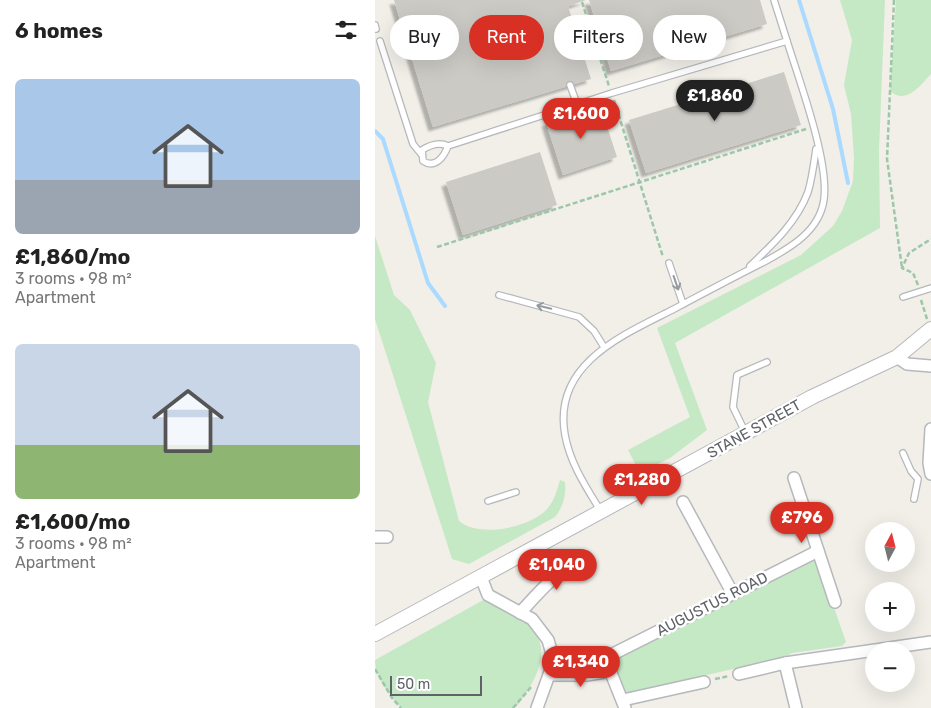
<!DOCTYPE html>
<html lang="en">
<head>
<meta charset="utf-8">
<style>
  :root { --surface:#fff; --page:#f2f2f2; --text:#222; --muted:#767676; --accent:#d93025 }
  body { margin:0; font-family:Rubik,sans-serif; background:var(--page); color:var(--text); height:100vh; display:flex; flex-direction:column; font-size:19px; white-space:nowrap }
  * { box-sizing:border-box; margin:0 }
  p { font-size:16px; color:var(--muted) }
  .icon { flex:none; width:28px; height:28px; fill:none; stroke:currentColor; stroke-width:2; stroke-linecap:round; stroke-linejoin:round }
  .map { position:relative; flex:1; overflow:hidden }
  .side { display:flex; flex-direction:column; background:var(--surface); width:375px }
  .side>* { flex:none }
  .top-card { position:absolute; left:15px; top:15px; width:465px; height:45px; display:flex; gap:10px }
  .needle { width:32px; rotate:7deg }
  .controls { position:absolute; left:490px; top:522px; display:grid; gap:10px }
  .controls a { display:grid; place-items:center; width:50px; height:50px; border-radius:50%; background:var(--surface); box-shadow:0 5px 20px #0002; font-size:25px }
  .scale { position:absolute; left:15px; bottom:12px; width:92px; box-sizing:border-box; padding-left:5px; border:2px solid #5f6368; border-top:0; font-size:14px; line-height:18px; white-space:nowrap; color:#5f6368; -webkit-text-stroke:4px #fff; paint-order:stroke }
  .price { position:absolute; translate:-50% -42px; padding:0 11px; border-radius:18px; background:var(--accent); color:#fff; font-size:16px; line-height:32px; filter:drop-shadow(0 1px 2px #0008) }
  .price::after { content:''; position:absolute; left:50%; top:30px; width:15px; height:11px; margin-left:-8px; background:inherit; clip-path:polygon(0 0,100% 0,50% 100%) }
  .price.on { background:#222; color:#fff }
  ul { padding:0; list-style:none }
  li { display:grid; align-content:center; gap:10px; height:265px; padding:0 15px }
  li span { display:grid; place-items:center; height:155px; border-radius:8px; color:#555 }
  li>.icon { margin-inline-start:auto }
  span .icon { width:90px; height:90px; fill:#fffc; stroke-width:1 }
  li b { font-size:21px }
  h2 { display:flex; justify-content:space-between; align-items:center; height:60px; padding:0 15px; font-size:21px }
  .chip { padding:0 18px; border-radius:22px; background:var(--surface); box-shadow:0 5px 20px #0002; font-size:18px; line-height:45px }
  .chip.on { background:var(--accent); color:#fff }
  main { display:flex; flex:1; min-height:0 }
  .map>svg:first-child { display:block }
  .green { fill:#c5e8c5 }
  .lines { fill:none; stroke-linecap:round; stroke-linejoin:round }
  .stream { stroke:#aadaff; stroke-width:4 }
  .building { fill:#cccac5; filter:url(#shadow) }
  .service-casing { stroke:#b5b8bc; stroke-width:8 }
  .minor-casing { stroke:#b5b8bc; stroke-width:14 }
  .tertiary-casing { stroke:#b5b8bc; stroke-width:16 }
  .path { stroke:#9cc7a9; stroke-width:2.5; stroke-dasharray:5 2.5; stroke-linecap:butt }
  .service { stroke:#fff; stroke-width:5.5 }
  .minor { stroke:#fff; stroke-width:11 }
  .tertiary { stroke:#fff; stroke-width:14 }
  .oneway { stroke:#979a9d }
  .labels { text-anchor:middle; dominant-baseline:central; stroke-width:5; stroke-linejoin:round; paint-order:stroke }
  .street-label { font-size:15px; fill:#5f6368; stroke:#fff }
</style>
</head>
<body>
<main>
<section class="side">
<h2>6 homes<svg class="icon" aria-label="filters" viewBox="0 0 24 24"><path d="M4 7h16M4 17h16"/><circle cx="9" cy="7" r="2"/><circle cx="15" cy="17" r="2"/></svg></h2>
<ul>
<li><span style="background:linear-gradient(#a9c7e8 65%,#9aa5b1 0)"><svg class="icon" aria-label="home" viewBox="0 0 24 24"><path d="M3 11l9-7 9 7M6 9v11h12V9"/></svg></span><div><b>£1,860/mo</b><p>3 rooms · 98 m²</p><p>Apartment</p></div></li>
<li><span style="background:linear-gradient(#c9d6e8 65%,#8fb573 0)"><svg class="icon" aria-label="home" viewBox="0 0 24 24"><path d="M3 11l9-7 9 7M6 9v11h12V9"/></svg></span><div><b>£1,600/mo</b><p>3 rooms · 98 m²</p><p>Apartment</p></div></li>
</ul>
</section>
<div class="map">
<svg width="556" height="708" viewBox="0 0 556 708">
  <defs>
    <filter id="shadow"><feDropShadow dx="-4.5" dy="4.5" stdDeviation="1" flood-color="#0004"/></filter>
  </defs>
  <rect width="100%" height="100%" fill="#f1efe8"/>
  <g class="green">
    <polygon points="465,0 510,0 504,150 505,228 300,343 332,430 295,458 265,473 253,450 315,417 282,328 426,255 458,226 467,211 478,181 479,158 476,114 469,85 477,40"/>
    <path d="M521,0H556V74C545,86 531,105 515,91Z"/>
    <path d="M0,236L19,295L35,310L61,363L53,402L84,521C104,538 155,528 172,509C179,501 182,491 185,480L190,482C191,496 189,505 180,517L94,564L77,559L0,319Z"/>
    <polygon points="441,556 471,642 467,646 417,653 410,657 250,694 235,659"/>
    <path d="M112,598C124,605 139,611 149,620C182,647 161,680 142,706L138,708H26C15,695 0,677 0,660Z"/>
  </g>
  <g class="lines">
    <g class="stream">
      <polyline points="424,0 458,109 473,183"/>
      <polyline points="0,131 8,139 53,283 70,306"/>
    </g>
  </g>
  <g class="building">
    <polygon points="19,0 211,0 193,6 216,79 58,127"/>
    <polygon points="214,0 385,0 392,24 236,71"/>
    <polygon points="409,72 426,125 271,173 254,120"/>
    <polygon points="225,105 242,157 188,175 171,122"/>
    <polygon points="165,152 182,205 88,235 71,182"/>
  </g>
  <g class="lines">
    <defs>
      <g id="service">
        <polyline points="399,0 412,41"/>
        <polyline points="0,25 1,29"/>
        <polyline points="5,41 38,144 47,155"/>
        <polyline points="195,85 202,104"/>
        <path d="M73,146C69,157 60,169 48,161L47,150C55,145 65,142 73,146L237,93L412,41C424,80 454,160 449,199C445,231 415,248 389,262C359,277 329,293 299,309C248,335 177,364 190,435C195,463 211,487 225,510"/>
        <polyline points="294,263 308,304"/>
        <path d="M375,266C397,245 422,222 433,192C437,179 439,163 441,149"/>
        <polyline points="124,295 204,317 219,331 229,347"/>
        <polyline points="528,297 556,288"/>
        <polyline points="371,434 358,407 362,375 392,362"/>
        <polyline points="528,453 536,471 543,479 539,499"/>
        <polyline points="113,501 141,492"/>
      </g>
      <g id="minor">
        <polyline points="522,357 532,364 556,366"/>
        <polyline points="556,429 554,463 556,474"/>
        <polyline points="419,478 460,602"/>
        <polyline points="308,502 358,594"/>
        <polyline points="0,537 12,537"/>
        <polyline points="106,577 113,595 157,619 173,640 179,661 162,708"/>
        <path d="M145,613C166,590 182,570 211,557"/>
        <polyline points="364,674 410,663"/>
        <polyline points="174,675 212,675 236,671"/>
        <polyline points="248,700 329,682"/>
        <polyline points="250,708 230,658 443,551"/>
        <polyline points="421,708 410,663 556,642"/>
      </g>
      <polyline id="tertiary" points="0,634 437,397 522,357 556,329"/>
    </defs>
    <use href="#service" class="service-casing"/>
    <use href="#minor" class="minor-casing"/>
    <use href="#tertiary" class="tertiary-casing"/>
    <g class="path">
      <polyline points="519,0 512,159 527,268"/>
      <polyline points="207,2 234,86"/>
      <polyline points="239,100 288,257"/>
      <polyline points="62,247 431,129"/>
      <polyline points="543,285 538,273 527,268 534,253 556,239"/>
      <polyline points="546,300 552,319"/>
      <polyline points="0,669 17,698 26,708"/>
      <polyline points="340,679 354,676"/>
      <polyline points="138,708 157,686"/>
    </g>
    <use href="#service" class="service"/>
    <use href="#minor" class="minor"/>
    <use href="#tertiary" class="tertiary"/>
  </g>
  <defs><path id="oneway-shaft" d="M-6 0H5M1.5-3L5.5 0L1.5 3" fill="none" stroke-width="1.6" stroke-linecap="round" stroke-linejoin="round" transform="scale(1.25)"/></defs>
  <g class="oneway">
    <use href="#oneway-shaft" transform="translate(301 283) rotate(71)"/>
    <use href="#oneway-shaft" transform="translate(169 307) rotate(-167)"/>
  </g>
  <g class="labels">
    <g class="street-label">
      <text transform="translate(379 429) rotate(-29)">STANE STREET</text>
      <text transform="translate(337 604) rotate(-27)">AUGUSTUS ROAD</text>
    </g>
  </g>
</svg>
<div class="controls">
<a><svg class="needle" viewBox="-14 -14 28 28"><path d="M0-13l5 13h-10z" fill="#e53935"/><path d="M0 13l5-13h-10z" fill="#767676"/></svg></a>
<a>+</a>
<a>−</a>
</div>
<div class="scale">50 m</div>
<b class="price on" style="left:340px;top:122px">£1,860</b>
<b class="price" style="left:206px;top:140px">£1,600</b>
<b class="price" style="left:267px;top:506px">£1,280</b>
<b class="price" style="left:427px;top:544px">£796</b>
<b class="price" style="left:182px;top:591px">£1,040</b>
<b class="price" style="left:206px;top:688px">£1,340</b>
<div class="top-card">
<a class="chip">Buy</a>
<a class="chip on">Rent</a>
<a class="chip">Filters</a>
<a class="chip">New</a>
</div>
</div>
</main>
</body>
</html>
